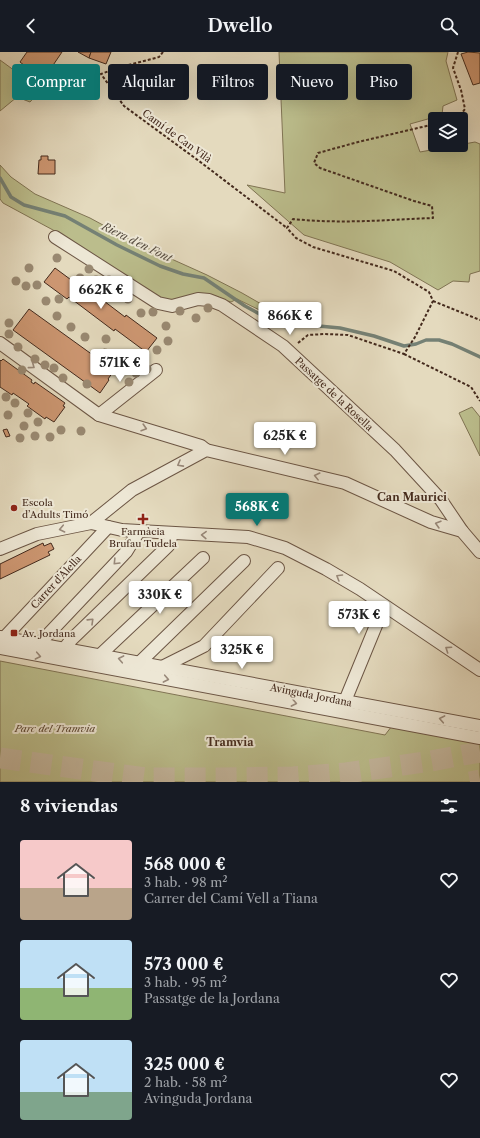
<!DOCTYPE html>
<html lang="es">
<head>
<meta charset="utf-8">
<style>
  :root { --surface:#171b24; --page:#20242c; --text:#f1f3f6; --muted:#9ea1a6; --accent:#0f766e }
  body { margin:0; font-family:"Libre Caslon Text",serif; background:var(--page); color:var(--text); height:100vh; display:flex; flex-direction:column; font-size:15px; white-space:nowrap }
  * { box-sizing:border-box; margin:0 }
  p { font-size:13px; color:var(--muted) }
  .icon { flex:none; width:22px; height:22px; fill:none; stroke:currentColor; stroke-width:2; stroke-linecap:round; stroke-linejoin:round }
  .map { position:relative; height:730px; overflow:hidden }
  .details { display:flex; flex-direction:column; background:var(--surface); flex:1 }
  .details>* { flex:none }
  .banner { position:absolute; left:12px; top:12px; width:456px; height:36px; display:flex; gap:8px }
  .fabs { position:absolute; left:428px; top:60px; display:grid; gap:8px }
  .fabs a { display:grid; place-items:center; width:40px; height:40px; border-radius:4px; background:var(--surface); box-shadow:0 4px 16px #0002; font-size:20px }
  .price { position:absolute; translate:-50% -34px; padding:0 9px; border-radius:4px; background:#fff; color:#222; font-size:13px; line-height:26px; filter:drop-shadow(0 1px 2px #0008) }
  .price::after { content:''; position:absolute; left:50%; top:24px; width:12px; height:9px; margin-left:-6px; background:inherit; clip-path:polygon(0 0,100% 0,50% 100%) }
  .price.current { background:var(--accent); color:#fff }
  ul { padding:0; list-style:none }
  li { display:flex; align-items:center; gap:12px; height:100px; padding:0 20px }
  li span { display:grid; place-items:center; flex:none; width:112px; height:80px; border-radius:4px; color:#555 }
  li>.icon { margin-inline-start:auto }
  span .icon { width:48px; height:48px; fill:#fffc; stroke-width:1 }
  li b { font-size:17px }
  h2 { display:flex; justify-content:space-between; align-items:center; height:48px; padding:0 20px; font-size:17px }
  .pill { padding:0 14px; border-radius:4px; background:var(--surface); box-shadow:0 4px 16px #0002; font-size:14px; line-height:36px }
  .pill.current { background:var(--accent); color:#fff }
  header { display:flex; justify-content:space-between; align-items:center; height:52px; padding:0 20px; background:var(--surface); font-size:18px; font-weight:600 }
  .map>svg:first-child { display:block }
  .green { fill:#bbbd8c; stroke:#807454 }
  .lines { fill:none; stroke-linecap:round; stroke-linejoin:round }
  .stream { stroke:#758175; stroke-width:3.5 }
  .building { fill:#cc9671; stroke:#442a1d }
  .highway-tunnel { stroke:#c4b79e; stroke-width:21; stroke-dasharray:21 10; stroke-linecap:butt }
  .street-casing { stroke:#6c5645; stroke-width:14 }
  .path { stroke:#442a1d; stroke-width:2; stroke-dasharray:3 2; stroke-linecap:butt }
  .street { stroke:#ede7d5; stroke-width:12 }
  .tree { fill:#998972 }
  .oneway { stroke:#988879 }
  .poi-dot { fill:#8f2418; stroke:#ede7d5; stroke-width:1.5 }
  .labels { text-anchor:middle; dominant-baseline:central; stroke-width:4; stroke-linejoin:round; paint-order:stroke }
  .street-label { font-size:10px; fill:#442a1d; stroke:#ede7d5 }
  .poi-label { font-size:10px; fill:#442a1d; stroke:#ede7d5; text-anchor:start }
  .park-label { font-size:10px; font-style:italic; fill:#5c4733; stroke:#ede7d5 }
  .water-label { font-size:11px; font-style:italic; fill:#584e42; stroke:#ede7d5 }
  .neighbourhood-label { font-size:11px; font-weight:bold; fill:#442a1d; stroke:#ede7d5 }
</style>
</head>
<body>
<header><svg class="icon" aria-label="back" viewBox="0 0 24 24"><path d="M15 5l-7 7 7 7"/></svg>Dwello<svg class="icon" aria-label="search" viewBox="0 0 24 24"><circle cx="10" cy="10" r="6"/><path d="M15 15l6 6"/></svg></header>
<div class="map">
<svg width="480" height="730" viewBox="0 0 480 730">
  <rect width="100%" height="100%" fill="#e4dabe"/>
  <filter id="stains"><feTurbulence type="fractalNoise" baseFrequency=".005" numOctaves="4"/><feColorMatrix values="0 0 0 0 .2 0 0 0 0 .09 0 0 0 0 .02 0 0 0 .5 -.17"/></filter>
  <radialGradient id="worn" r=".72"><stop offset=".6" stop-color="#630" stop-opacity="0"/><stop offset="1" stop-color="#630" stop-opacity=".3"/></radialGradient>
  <g class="green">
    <polygon points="279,0 448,0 446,9 457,48 443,54 442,63 410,72 420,100 475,90 480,92 480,219 470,222 469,230 453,229 438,238 390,210 304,183 247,133 285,141"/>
    <polygon points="0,8 41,38 30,50 17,45 0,59"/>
    <path d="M0,113L11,125L35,142L90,166L136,191L207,223L242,241L296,272L282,269L237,247L231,250C224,248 214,242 206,242C186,243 177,255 156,244L53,178L3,151L0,147Z"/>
    <polygon points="472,355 480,365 480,404 459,361"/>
    <polygon points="0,609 385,683 395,670 480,690 480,730 0,730"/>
  </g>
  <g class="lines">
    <polyline class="stream" points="0,126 11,145 24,153 65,164 117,193 160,214 183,222 204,226 245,254 267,266 287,271 340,276 374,284 404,294 416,292 426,288 439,288 452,292 480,305"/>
  </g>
  <g class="building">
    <polygon points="27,0 62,0 43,28 20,10"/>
    <polygon points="78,0 91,0 89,6"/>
    <polygon points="91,0 111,0 106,12 89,6"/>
    <polygon points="468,0 480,1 480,31 473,33 461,2"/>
    <polygon points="41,104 48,104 48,108 55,108 55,122 38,122 39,108 41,108"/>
    <polygon points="55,216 78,233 79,230 125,265 126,263 157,286 146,300 115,277 114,279 69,245 67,247 44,230"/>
    <polygon points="29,257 97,306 104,297 111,302 110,304 113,307 114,305 125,312 117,323 113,320 108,327 109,328 100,341 13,278"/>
    <polygon points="3,307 32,328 31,330 34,332 35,330 65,351 63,354 65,355 54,370 46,365 45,367 27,354 29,352 13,341 12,343 0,335 0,308 1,309"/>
    <polygon points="7,377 10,384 6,385 3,378"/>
    <polygon points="43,491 44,494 51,491 54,497 48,500 50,503 0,527 0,512"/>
  </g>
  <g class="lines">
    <g class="highway-tunnel">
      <polyline points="0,706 146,726 219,726 293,725 346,721 425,710 480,700"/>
      <polyline points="470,730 480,728"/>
    </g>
    <defs>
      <g id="street">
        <polyline points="55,185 158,251 172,254 198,247 209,248 222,253 283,294 395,398 441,448 462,479"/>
        <polyline points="0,291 99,363 201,394 206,398"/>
        <polyline points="99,363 156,318"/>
        <polyline points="91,471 132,438 206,398 345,431 431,470 462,479 480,500"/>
        <polyline points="0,497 37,482 91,471 122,478 139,479 248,485 285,496 326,517 360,537 480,618"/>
        <polyline points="0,585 480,674"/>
        <polyline points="4,586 108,475"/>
        <polyline points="39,592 126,500 139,479"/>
        <polyline points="0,596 480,686"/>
        <polyline points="64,597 71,588 168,494 172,482"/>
        <polyline points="100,603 203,506"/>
        <polyline points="139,611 244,509"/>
        <polyline points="162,615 204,594 278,516"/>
        <polyline points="345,649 384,554"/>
      </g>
    </defs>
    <use href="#street" class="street-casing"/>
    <g class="path">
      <polyline points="163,0 159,5 117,16 101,22 124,54 199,109 287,176"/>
      <polyline points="451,67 459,65 465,57 461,38 453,16 458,0"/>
      <polyline points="433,249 480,268"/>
      <path d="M298,291L308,283L325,282L348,283L404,302L415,285L433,249L429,240L394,219L313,195L296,186L287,176L293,167C340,172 386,168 433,166L432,154L414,149L320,116L314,111L318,101L358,90L435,72"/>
      <polyline points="404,302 471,335 480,349"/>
    </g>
    <use href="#street" class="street"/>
  </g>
  <g class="tree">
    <circle cx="57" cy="206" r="4.5"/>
    <circle cx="29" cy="216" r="4.5"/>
    <circle cx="89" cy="217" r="4.5"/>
    <circle cx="80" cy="226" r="4.5"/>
    <circle cx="96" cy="228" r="4.5"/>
    <circle cx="109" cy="228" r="4.5"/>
    <circle cx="16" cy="229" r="4.5"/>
    <circle cx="37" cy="233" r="4.5"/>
    <circle cx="26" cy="234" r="4.5"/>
    <circle cx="115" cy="235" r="4.5"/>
    <circle cx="124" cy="237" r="4.5"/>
    <circle cx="109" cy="242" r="4.5"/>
    <circle cx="59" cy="247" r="4.5"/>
    <circle cx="128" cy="247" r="4.5"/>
    <circle cx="46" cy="249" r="4.5"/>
    <circle cx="208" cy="256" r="4.5"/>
    <circle cx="180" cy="259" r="4.5"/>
    <circle cx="153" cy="260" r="4.5"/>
    <circle cx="141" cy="261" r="4.5"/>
    <circle cx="57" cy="264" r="4.5"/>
    <circle cx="196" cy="266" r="4.5"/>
    <circle cx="9" cy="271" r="4.5"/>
    <circle cx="166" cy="274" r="4.5"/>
    <circle cx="71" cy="275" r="4.5"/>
    <circle cx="9" cy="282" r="4.5"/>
    <circle cx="85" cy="285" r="4.5"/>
    <circle cx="106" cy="287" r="4.5"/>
    <circle cx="168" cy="289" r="4.5"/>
    <circle cx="18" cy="295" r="4.5"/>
    <circle cx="157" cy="298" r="4.5"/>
    <circle cx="105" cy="301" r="4.5"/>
    <circle cx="142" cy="306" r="4.5"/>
    <circle cx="35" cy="307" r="4.5"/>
    <circle cx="45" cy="313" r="4.5"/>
    <circle cx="54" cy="316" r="4.5"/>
    <circle cx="147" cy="317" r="4.5"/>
    <circle cx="22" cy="318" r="4.5"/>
    <circle cx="136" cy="321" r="4.5"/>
    <circle cx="63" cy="326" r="4.5"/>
    <circle cx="129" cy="330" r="4.5"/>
    <circle cx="87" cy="332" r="4.5"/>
    <circle cx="6" cy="345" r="4.5"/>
    <circle cx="15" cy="351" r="4.5"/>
    <circle cx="28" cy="361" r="4.5"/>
    <circle cx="8" cy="363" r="4.5"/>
    <circle cx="38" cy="370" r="4.5"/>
    <circle cx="24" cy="374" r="4.5"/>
    <circle cx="61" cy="378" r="4.5"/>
    <circle cx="81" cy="379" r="4.5"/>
    <circle cx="35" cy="384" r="4.5"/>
    <circle cx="50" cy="385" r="4.5"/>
    <circle cx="20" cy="386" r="4.5"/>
  </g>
  <defs><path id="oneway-chevron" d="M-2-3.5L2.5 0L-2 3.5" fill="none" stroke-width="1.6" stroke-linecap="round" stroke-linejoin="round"/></defs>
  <g class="oneway">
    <use href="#oneway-chevron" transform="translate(32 314) rotate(36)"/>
    <use href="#oneway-chevron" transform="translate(144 376) rotate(17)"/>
    <use href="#oneway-chevron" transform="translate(180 412) rotate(151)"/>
    <use href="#oneway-chevron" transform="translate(317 424) rotate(-166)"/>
    <use href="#oneway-chevron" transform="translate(438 472) rotate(-164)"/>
    <use href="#oneway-chevron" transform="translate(62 477) rotate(168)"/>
    <use href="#oneway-chevron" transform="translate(204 483) rotate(-178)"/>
    <use href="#oneway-chevron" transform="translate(116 510) rotate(134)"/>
    <use href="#oneway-chevron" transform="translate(339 525) rotate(-149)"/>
    <use href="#oneway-chevron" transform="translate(91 569) rotate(-44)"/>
    <use href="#oneway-chevron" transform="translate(448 597) rotate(-146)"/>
    <use href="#oneway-chevron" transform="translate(38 604) rotate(11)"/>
    <use href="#oneway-chevron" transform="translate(121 607) rotate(-169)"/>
    <use href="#oneway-chevron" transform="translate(166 627) rotate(11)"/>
    <use href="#oneway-chevron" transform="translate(294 651) rotate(11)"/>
    <use href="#oneway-chevron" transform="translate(442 667) rotate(-169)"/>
  </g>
  <g class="poi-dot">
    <circle cx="14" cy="456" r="4"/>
    <path d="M141 461h4v4h4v4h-4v4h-4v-4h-4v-4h4z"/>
    <rect x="10" y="577" width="8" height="8" rx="2"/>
  </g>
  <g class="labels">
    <g class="street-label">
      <text transform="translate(177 84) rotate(36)">Camí de Can Vilà</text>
      <text transform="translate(334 342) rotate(43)">Passatge de la Rosella</text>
      <text transform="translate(56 530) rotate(-47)">Carrer d'Alella</text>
      <text transform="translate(311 643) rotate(11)">Avinguda Jordana</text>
    </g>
    <g class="poi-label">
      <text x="22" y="450">Escola<tspan x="22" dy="12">d’Adults Timó</tspan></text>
      <text x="143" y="479" text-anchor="middle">Farmàcia<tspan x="143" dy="12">Brufau Tudela</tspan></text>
      <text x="22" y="581">Av. Jordana</text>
    </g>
    <g class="park-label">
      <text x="55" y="676">Parc del Tramvia</text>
    </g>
    <g class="water-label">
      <text transform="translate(137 190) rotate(26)">Riera d'en Font</text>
    </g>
    <g class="neighbourhood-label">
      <text x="412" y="445">Can Maurici</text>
      <text x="230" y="690">Tramvia</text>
    </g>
  </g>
  <rect width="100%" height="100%" filter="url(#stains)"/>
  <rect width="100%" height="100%" fill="url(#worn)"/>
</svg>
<div class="fabs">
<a><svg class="icon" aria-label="layers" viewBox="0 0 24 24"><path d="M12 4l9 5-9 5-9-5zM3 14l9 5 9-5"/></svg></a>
</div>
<b class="price" style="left:101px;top:258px">662K €</b>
<b class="price" style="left:290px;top:284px">866K €</b>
<b class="price" style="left:120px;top:331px">571K €</b>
<b class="price" style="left:285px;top:404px">625K €</b>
<b class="price current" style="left:257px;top:475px">568K €</b>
<b class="price" style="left:160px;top:563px">330K €</b>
<b class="price" style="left:359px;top:583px">573K €</b>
<b class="price" style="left:242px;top:618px">325K €</b>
<div class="banner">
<a class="pill current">Comprar</a>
<a class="pill">Alquilar</a>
<a class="pill">Filtros</a>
<a class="pill">Nuevo</a>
<a class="pill">Piso</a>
</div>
</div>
<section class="details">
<h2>8 viviendas<svg class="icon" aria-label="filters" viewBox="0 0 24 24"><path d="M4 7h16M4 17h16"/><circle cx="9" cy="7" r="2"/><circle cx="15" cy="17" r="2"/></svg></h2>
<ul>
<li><span style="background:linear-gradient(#f6c9c9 60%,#b9a48a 0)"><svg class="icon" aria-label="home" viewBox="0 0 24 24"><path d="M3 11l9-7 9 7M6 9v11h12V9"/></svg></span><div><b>568 000 €</b><p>3 hab. · 98 m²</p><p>Carrer del Camí Vell a Tiana</p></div><svg class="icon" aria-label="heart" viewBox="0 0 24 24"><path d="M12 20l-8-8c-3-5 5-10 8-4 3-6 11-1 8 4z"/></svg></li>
<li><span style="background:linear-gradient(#bfe0f5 60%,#8fb573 0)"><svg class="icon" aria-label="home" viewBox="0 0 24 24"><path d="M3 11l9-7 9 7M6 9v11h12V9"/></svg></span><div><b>573 000 €</b><p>3 hab. · 95 m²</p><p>Passatge de la Jordana</p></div><svg class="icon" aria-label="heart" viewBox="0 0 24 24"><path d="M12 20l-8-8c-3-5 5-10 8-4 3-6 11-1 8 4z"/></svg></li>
<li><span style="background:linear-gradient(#bfe0f5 65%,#7fa58c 0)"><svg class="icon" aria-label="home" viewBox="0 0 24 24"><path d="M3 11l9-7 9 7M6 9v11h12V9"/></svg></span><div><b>325 000 €</b><p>2 hab. · 58 m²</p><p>Avinguda Jordana</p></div><svg class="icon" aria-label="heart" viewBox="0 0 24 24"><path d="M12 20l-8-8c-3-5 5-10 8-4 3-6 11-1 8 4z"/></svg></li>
</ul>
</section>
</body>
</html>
